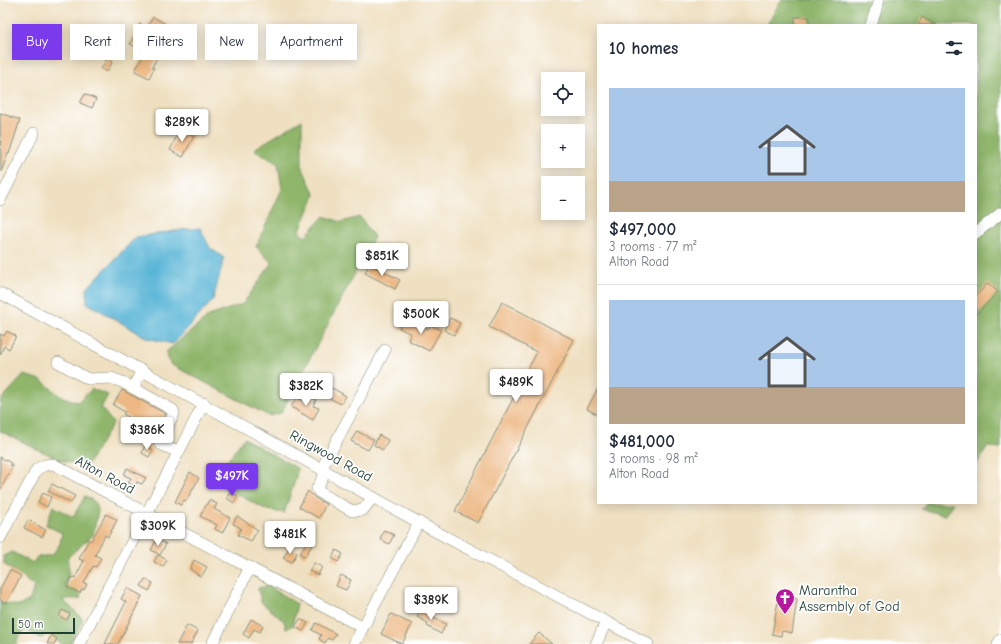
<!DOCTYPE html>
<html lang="en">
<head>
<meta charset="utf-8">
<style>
  :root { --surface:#fff; --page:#f6f6f7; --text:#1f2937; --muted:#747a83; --line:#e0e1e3; --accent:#7c3aed }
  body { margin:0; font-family:"Comic Neue",sans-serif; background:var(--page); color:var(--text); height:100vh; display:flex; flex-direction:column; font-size:15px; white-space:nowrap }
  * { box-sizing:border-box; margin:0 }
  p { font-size:13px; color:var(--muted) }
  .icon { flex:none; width:22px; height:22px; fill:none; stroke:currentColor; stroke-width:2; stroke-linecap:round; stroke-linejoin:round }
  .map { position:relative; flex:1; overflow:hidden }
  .sheet { position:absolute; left:597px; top:24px; width:380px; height:480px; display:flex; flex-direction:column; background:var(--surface); border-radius:0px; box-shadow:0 2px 10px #0003 }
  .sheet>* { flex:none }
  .hud { position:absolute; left:12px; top:24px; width:380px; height:36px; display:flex; gap:8px }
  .fabs { position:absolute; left:541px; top:72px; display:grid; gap:8px }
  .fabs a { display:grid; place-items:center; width:44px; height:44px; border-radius:0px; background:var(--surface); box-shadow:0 2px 10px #0003; font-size:20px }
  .scale { position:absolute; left:12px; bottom:10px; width:63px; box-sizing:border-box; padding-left:4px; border:2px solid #1f3d34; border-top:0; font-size:11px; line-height:14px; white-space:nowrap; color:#1f3d34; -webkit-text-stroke:3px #fff; paint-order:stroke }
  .price { position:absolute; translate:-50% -34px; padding:0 9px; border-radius:4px; background:#fff; color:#222; font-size:13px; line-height:26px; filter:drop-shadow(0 1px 2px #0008) }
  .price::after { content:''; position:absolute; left:50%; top:24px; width:12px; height:9px; margin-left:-6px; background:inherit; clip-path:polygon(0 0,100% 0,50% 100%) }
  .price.on { background:var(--accent); color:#fff }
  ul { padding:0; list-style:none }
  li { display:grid; align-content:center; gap:8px; height:212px; padding:0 12px }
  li+li { border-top:1px solid var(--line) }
  li span { display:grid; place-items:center; height:124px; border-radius:0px; color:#555 }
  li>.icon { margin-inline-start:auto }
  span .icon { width:72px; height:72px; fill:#fffc; stroke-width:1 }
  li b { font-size:17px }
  h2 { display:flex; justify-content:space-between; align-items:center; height:48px; padding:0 12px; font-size:17px }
  .tag { padding:0 14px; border-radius:0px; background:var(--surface); box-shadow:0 2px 10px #0003; font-size:14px; line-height:36px }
  .tag.on { background:var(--accent); color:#fff }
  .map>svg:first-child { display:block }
  .forest { fill:#90b66c; stroke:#587a50 }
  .water { fill:#57b4d5; stroke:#3b7884 }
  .building { fill:#edb883 }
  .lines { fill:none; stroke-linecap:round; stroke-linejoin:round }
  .minor-casing { stroke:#878e7a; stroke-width:12 }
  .minor { stroke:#fff; stroke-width:11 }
  .labels { text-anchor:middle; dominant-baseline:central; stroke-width:3.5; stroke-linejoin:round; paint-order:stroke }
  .street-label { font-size:14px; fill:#1f3d34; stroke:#fff }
  .poi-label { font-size:14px; fill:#1f3d34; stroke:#fff; text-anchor:start }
</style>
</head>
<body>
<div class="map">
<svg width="1001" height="644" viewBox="0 0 1001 644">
  <rect width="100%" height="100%" fill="#fff"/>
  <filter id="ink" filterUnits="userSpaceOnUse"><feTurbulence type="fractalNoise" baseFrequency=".025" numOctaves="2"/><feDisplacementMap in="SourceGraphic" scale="8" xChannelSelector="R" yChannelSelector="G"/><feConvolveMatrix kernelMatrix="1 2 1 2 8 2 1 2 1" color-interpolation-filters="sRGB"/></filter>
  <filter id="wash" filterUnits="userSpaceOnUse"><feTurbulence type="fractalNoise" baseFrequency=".012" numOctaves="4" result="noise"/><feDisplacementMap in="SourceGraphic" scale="16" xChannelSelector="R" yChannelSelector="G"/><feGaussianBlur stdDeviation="0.9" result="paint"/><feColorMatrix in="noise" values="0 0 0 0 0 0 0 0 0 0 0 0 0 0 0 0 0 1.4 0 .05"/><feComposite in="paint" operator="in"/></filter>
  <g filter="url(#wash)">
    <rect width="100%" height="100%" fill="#efe0c1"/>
    <g class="forest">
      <polygon points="781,0 1001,0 1001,448 987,447 976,465 976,25 767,25"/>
      <polygon points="302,120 302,167 315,195 299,232 305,237 324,216 341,222 360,217 374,237 281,413 269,416 170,364 166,352 209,316 243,304 272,263 256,247 282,189 278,164 254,149"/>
      <polygon points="24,375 41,380 60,396 78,402 92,389 108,395 101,408 113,423 86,467 60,460 0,431 0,401"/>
      <polygon points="244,438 297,468 296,478 284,513 267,510 218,484 227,461"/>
      <polygon points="85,496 95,502 98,511 93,535 68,557 69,574 65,584 81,595 80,599 62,599 83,619 70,644 61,644 49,634 40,638 25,629 16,641 19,644 0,644 0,602 19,606 30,600 34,586 4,564 3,556 12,552 33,563 37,557 52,555 60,544 62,533 46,525 53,506 73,517"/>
      <polygon points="926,503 953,503 945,515 921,509"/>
      <polygon points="268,586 297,604 292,626 286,629 284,621 261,602 258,588"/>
    </g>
    <polygon class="water" points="200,228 210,248 224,258 213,300 173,344 147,338 87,303 87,288 136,237 188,229"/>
    <g id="blocks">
      <g class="building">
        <polygon points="153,17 173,28 152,67 154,68 149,78 135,71 145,52 130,44 140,24 147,28"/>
        <rect x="795" y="17" width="14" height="8"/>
        <polygon points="922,17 936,25 918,25"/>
        <polygon points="89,26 101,32 98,40 85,33"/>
        <polygon points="107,58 113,61 107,72 101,69"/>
        <polygon points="85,94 96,99 92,108 80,103"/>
        <polygon points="0,113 20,120 9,154 8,153 1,172"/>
        <polygon points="180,129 194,136 183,157 170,150"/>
        <polygon points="369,264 400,280 395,289 365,273"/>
        <polygon points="988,283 998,292 976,315 976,296"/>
        <polygon points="502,302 574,340 478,523 455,511 537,352 489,327"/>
        <polygon points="450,318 460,323 454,335 444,330"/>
        <polygon points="404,319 423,330 424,327 428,329 431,325 441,330 429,351 408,340 411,334 399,328"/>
        <polygon points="7,331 16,336 9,349 4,346 0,355 0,334 4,336"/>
        <polygon points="332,388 346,396 341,404 327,397"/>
        <polygon points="598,388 598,415 587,409"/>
        <polygon points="122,390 166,414 157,432 123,414 125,412 113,405"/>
        <polygon points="309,396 316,400 313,406 319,408 313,420 291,407 296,398 306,401"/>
        <polygon points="357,431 374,440 368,450 351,441"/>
        <polygon points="379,435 388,440 383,450 374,445"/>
        <polygon points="145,445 153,450 149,457 142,453"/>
        <polygon points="0,457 11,463 10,465 13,466 0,490"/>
        <polygon points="127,468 146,478 142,484 137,482 135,486 128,483 131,478 124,475"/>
        <polygon points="190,472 199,478 186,501 184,500 181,505 175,502"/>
        <polygon points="52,484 75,496 71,503 48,491"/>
        <polygon points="308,491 315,498 326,504 319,518 299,507"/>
        <polygon points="230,492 238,496 234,503 227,498"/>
        <polygon points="43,493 51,497 47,507 38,502"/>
        <polygon points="209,500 217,504 214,509 230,518 222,533 215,529 217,525 200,516"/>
        <polygon points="106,514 117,520 108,537 105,535 95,555 101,558 96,567 93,566 84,583 87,584 84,590 82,589 80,593 67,587 72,577 75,578 84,561 79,559 89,539 91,541"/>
        <polygon points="237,516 258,530 251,541 238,535 241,528 233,524"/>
        <polygon points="28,520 46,530 42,537 24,528"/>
        <polygon points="384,530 394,535 389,544 380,539"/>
        <polygon points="157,539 166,544 160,555 151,550"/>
        <polygon points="306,542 312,545 305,557 300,554"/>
        <polygon points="289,548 297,553 292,562 283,558"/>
        <polygon points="336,550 343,554 338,562 332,558"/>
        <polygon points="158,555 167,560 163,567 154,562"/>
        <polygon points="194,560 207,567 201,577 190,569"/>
        <polygon points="314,563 322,567 318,575 309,571"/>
        <polygon points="10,570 21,576 6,603 0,600 0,589"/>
        <polygon points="341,575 351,580 346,590 336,586"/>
        <polygon points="145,579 153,583 149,591 141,586"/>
        <polygon points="127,588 142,596 118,644 105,644 126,602 121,599"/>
        <polygon points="779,596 797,599 792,633 782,631 781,636 772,634"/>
        <polygon points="421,608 434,614 432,617 446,624 441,634 427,626 428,623 417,617"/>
        <polygon points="62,610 70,614 67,620 59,616"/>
        <polygon points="391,614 412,624 402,644 381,634"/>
        <polygon points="251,619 263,626 260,632 254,629 249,638 243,634"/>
        <polygon points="300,619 308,623 303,631 295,627"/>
        <polygon points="316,623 336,634 332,640 328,638 325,643 319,639 321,635 312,630"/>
        <polygon points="187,625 198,631 191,644 177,644"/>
        <polygon points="539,633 552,644 529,644"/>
        <polygon points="51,635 57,639 54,644 47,644"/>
      </g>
    </g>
  </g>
  <g filter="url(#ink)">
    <use href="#blocks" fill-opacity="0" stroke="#878e7a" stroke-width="1"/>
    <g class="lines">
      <defs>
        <g id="minor">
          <polyline points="871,25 879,0"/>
          <polyline points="0,200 34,133"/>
          <polyline points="976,233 1001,213"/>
          <polyline points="0,293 429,528 648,644"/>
          <polyline points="58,362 88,379 111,378 122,382 173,410 174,413 160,444 178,452"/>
          <polyline points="133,388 142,370"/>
          <polyline points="322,468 385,350"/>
          <polyline points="326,471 317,489 319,492 352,511 363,510 373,497"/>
          <polyline points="0,538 37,469 45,465 53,464 362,627"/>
          <polyline points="79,644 204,403"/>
          <polyline points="212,644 250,567"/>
          <polyline points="354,644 419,522"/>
          <polyline points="596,644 606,622"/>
          <polyline points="998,644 1001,639"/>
        </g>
      </defs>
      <use href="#minor" class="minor-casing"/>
      <use href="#minor" class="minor"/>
    </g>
  </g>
  <defs>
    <symbol id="church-pin" viewBox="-11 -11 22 30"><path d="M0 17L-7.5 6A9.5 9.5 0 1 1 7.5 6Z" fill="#b5179e" stroke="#fff"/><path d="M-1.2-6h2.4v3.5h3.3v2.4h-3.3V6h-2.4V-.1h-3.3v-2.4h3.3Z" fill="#fff"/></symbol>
  </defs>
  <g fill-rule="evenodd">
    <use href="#church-pin" x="774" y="587" width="22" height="30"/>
  </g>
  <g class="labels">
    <g class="street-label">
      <text transform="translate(331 456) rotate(29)">Ringwood Road</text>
      <text transform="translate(105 475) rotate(28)">Alton Road</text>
    </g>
    <g class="poi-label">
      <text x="799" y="590">Marantha<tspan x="799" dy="16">Assembly of God</tspan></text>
    </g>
  </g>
</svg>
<div class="fabs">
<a><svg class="icon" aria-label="locate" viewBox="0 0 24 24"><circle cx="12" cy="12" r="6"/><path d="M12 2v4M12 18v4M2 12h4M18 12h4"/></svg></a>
<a>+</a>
<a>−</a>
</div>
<div class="scale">50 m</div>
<b class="price" style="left:182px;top:143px">$289K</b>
<b class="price" style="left:382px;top:277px">$851K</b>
<b class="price" style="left:421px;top:335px">$500K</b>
<b class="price" style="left:516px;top:403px">$489K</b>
<b class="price" style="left:306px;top:407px">$382K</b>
<b class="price" style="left:147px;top:451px">$386K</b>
<b class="price on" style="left:232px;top:497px">$497K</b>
<b class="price" style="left:158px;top:547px">$309K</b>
<b class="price" style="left:290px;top:555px">$481K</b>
<b class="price" style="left:431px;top:621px">$389K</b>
<div class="hud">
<a class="tag on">Buy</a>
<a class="tag">Rent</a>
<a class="tag">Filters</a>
<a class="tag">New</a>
<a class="tag">Apartment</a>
</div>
<section class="sheet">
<h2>10 homes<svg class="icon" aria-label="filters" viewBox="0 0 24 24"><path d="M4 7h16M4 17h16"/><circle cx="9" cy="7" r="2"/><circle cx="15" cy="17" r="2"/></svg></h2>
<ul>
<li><span style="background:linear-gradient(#a9c7e8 75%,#b9a48a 0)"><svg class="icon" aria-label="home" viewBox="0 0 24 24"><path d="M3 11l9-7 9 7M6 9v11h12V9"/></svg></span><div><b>$497,000</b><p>3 rooms · 77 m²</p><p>Alton Road</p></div></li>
<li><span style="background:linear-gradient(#a9c7e8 70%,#b9a48a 0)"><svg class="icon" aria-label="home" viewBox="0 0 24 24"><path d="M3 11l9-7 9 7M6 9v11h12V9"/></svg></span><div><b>$481,000</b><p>3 rooms · 98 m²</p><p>Alton Road</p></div></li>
</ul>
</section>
</div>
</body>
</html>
